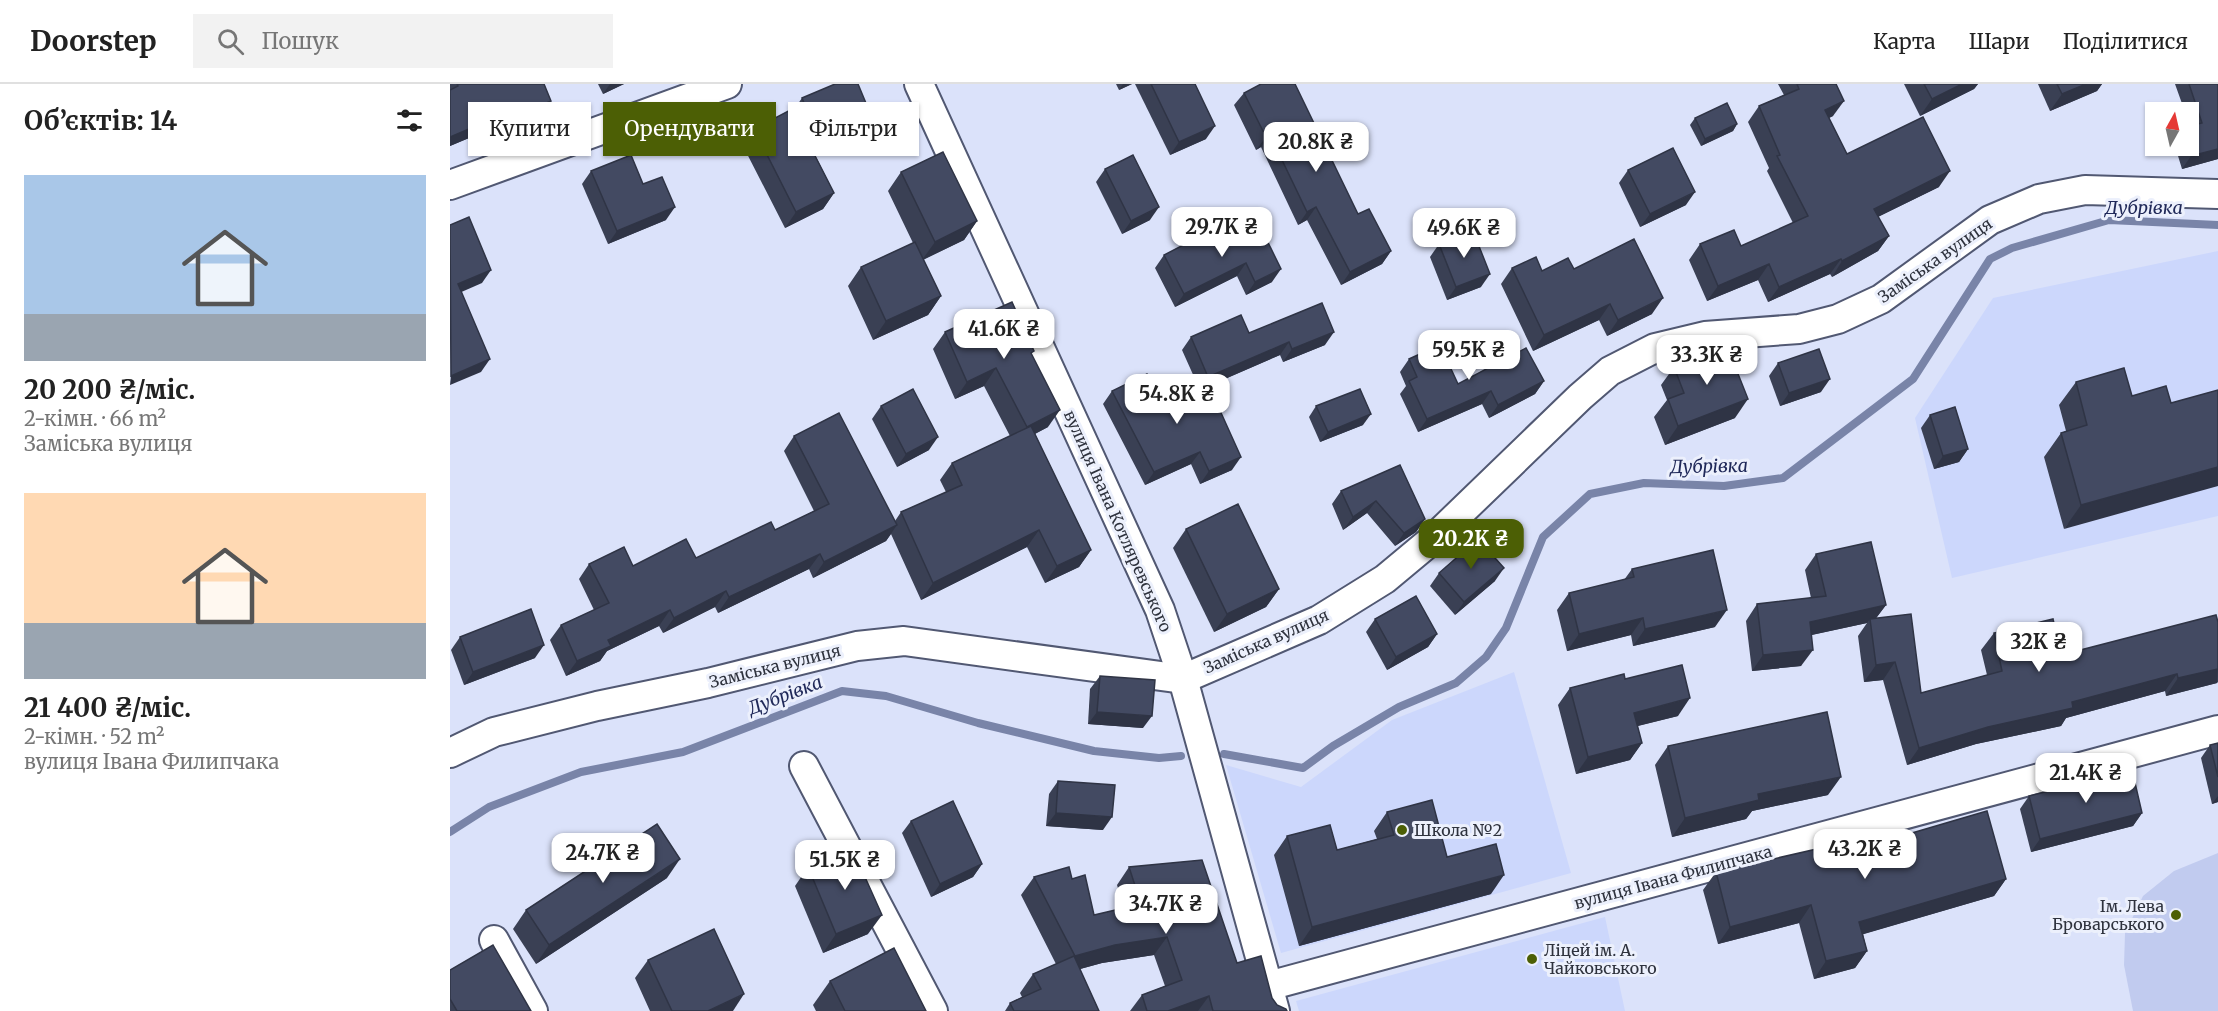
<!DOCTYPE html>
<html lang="uk">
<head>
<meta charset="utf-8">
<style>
  :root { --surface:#fff; --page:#f2f2f2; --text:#222; --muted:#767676; --line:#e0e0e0; --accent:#4c5f05 }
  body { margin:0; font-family:Merriweather,serif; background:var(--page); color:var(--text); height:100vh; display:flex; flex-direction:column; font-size:22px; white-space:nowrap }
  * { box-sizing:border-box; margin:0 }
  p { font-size:20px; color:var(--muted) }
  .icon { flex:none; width:33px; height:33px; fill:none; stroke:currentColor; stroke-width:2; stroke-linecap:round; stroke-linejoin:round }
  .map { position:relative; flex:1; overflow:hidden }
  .drawer { display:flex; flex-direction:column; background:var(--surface); width:450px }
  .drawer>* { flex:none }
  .top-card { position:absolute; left:18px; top:18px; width:570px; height:54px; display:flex; gap:12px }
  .needle { width:39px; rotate:8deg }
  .buttons { position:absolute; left:1695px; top:18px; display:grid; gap:12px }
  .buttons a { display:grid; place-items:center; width:54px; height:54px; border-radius:0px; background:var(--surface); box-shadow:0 2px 4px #0004; font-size:30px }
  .price { position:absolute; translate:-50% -51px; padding:0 14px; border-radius:12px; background:#fff; color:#222; font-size:20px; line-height:39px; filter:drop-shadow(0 2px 3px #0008) }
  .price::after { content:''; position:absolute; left:50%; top:36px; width:18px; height:14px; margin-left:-9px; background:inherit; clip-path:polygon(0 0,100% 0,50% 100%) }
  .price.on { background:var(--accent); color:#fff }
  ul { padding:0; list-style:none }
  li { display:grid; align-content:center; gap:12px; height:318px; padding:0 24px }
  li span { display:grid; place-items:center; height:186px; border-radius:0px; color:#555 }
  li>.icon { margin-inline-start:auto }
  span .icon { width:108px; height:108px; fill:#fffc; stroke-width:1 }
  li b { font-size:26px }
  h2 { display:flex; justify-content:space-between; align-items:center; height:72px; padding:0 24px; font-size:26px }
  .tag { padding:0 21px; border-radius:0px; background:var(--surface); box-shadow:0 2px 4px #0004; font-size:21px; line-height:54px }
  .tag.on { background:var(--accent); color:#fff }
  header { display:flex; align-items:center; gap:36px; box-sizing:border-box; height:84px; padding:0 30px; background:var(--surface); border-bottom:2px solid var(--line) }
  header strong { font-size:28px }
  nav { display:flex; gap:33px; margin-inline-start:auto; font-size:21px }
  .search { width:420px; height:54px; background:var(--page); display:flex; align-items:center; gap:15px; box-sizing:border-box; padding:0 21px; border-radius:0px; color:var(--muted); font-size:22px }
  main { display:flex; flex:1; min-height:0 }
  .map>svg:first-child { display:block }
  .built { fill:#ccd7fc }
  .green { fill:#c1cbef }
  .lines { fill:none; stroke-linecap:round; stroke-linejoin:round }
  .stream { stroke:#7984a8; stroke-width:8 }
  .minor-casing { stroke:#515872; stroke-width:32 }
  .minor { stroke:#fff; stroke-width:28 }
  .wall { fill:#3a4054 }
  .shaded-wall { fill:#2f3445 }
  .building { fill:#434a62; stroke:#2f3445; stroke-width:1.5 }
  .poi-dot { fill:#4c5f05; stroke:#ecf0fc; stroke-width:2 }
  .labels { text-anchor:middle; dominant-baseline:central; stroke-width:6; stroke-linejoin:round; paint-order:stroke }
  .street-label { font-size:16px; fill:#2e323d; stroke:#ecf0fc }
  .poi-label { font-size:16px; fill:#2e323d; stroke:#ecf0fc; text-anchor:start }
  .water-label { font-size:18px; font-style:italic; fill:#202959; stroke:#ecf0fc }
</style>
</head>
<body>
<header>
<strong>Doorstep</strong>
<div class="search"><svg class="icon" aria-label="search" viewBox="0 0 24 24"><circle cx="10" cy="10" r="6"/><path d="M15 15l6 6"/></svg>Пошук</div>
<nav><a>Карта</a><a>Шари</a><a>Поділитися</a></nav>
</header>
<main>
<section class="drawer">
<h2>Об’єктів: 14<svg class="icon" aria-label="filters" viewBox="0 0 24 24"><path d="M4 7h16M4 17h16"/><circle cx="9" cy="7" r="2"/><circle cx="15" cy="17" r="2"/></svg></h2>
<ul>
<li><span style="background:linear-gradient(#a9c7e8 75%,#9aa5b1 0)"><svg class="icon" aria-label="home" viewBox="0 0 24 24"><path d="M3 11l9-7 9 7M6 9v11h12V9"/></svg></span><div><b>20 200 ₴/міс.</b><p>2-кімн. · 66 m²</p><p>Заміська вулиця</p></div></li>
<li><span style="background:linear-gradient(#ffd9b3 70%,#9aa5b1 0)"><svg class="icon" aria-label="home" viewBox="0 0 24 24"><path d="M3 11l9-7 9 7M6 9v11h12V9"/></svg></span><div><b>21 400 ₴/міс.</b><p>2-кімн. · 52 m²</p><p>вулиця Івана Филипчака</p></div></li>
</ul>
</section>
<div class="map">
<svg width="1768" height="927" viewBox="0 0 1768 927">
  <rect width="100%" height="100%" fill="#dbe2fa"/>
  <g class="built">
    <polygon points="1768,167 1768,432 1502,494 1465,334 1543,214"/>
    <polygon points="1064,588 1121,789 831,869 776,681 851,703 942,636"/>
    <polygon points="1155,833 1175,927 849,927 846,917"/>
  </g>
  <polygon class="green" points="1768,769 1768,927 1683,927 1674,881 1675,849 1693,812 1724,787"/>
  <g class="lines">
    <g class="stream">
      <polyline points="774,670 853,684 883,662 949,623 1006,599 1036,573 1056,544 1093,453 1140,410 1194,399 1274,402 1333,394 1463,295 1540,175 1562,164 1659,136 1768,141"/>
      <polyline points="0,748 39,723 131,688 233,668 392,607 436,612 528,639 644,667 709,674 731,672"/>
    </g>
    <defs>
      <g id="minor">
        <polyline points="469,0 710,526 733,595 825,927"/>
        <polyline points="0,101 277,0"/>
        <polyline points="0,669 44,648 147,622 258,599 407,562 454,557 733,595 869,536 935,495 983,455 1130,313 1160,287 1205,264 1255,252 1349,245 1388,235 1431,215 1540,136 1589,115 1635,106 1768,110"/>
        <polyline points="354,682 483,927"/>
        <polyline points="44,856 83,927"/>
        <polyline points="818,902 1768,646"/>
      </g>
    </defs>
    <use href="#minor" class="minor-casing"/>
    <use href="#minor" class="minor"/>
  </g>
  <g class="wall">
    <polygon points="0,0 94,0 92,30 41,52 38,46 0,62"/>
    <polygon points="148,0 174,0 153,10"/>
    <polygon points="666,0 682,0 669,6"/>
    <polygon points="685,0 745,0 756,55 720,71"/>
    <polygon points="1328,0 1386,0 1383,32 1379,34 1397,70 1489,103 1428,133 1439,152 1428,167 1382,193 1380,190 1318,218 1308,196 1257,217 1239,176 1250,160 1291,162 1343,139 1317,87 1319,84 1298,38 1309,22 1334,11"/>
    <polygon points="1454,0 1528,0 1524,5 1470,32"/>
    <polygon points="1588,0 1652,0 1647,7 1600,27"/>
    <polygon points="1725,0 1768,0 1768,75 1732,85 1725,62 1738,62 1740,42 1738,39 1738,28 1735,28"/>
    <polygon points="794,9 908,130 941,167 932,180 891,201 857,136 848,141 811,63 806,66 784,21"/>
    <polygon points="352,14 423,36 411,52 365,71 384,109 373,125 335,144 293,62 304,45 345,24"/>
    <polygon points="1245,34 1287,40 1283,47 1251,62 1240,41"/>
    <polygon points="655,85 700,136 672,150 646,98"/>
    <polygon points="1178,86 1236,121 1190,143 1169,99"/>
    <polygon points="141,87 193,100 216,136 158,160 132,100"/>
    <polygon points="451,88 527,137 514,156 473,176 491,212 478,231 423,256 398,202 411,183 463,159 438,107"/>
    <polygon points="769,160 822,198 796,211 787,192 725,223 705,184 714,171"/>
    <polygon points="989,160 1031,203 997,216 980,173"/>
    <polygon points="1062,184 1092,187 1124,185 1202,230 1157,252 1149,236 1083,267 1051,200"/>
    <polygon points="495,248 582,271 598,343 585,350 641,466 629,483 595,499 577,463 471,516 441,450 436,457 363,494 359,485 268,529 265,523 213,549 209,542 157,567 150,577 116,592 100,556 111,541 144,526 129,495 139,480 183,482 246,474 325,446 364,427 334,367 344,352 445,437 451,428 496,408 490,396 502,379 560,352 534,302 505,315 483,265"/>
    <polygon points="799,249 875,261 833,278 830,271 759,302 782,386 750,400 741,380 695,401 653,320 662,307 712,321 749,304 732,266 741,253"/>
    <polygon points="959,275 1008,300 1094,297 1085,310 1039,334 1032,320 968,348 950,310 956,302 950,288"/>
    <polygon points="1328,279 1371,308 1330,322 1319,292"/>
    <polygon points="1224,283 1285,334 1215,361 1204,333 1217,316 1211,301"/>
    <polygon points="1626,298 1682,312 1721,319 1614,445 1594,373 1611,349 1616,347 1609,321"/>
    <polygon points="431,322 479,366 447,383 422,335"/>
    <polygon points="866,322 913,341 870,358 859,333"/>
    <polygon points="1480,331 1518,365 1509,378 1484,385 1471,344"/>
    <polygon points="950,381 975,435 966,448 945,462 917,429 893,446 882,420 891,407"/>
    <polygon points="736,445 829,505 816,523 764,548 723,464"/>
    <polygon points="1366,470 1436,521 1426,534 1471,609 1537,591 1531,566 1544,549 1611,571 1768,538 1768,598 1767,599 1716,612 1715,607 1616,634 1611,642 1526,660 1457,681 1433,596 1414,598 1408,552 1417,539 1361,551 1351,582 1302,587 1296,537 1307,520 1361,514 1355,486"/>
    <polygon points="1182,485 1265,543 1183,562 1181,551 1117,567 1107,526 1119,509 1174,496"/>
    <polygon points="989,489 1045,497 1005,531 980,502"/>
    <polygon points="925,535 987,550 978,563 937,586 916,548"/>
    <polygon points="10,553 85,574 14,601 1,566"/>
    <polygon points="650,592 693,644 638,640 640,605"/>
    <polygon points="1120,604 1228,632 1187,642 1192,659 1180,676 1126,690 1108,621"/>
    <polygon points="1768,659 1768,718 1762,720 1751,674 1760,661"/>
    <polygon points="1218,662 1378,711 1302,727 1296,735 1222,753 1205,681"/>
    <polygon points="608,697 653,746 596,742 599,710"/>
    <polygon points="1579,712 1692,729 1683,742 1581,768 1570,725"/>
    <polygon points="937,728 997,773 1041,810 849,862 824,771 837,752 887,766 927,755 924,747"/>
    <polygon points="461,737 532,780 523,793 481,813 452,749"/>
    <polygon points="1404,766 1556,795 1544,812 1413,850 1417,867 1405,884 1364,895 1349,839 1268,860 1253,806 1266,788"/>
    <polygon points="358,783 418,850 373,869 345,802"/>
    <polygon points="679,783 787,879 822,914 827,921 837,927 680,927 692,911 715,902 704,871 652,879 630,885 649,927 555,927 560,919 572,913 570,909 583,890 606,880 571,811 584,793 622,795 644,831 674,824 667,801"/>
    <polygon points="217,794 86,880 63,845 76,826"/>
    <polygon points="198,876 283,927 200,927 185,894"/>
    <polygon points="0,886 81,927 0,927"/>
    <polygon points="380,897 476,927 366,927 363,921"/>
  </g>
  <g class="shaded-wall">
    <polygon points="160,0 174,0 153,10"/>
    <polygon points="673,0 682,0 669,6"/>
    <polygon points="1512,0 1528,0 1524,5 1470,32 1482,15"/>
    <polygon points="1636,0 1652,0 1647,7 1600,27 1612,10"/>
    <polygon points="101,17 92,30 41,52 50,39"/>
    <polygon points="1394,17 1383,32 1364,41 1375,26"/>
    <polygon points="47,33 38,46 0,62 0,53"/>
    <polygon points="423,36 411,52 349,78 360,62"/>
    <polygon points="1287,40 1283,47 1251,62 1255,55"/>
    <polygon points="765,42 756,55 720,71 729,58"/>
    <polygon points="820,51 811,63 806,66 816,53"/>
    <polygon points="1768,65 1768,75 1732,85 1741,72"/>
    <polygon points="1500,87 1489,103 1413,140 1424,125"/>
    <polygon points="1245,108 1236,121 1190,143 1200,130"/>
    <polygon points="384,109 373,125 335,144 346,128"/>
    <polygon points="225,123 216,136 158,160 167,147"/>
    <polygon points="709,123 700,136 672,150 681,137"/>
    <polygon points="866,123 857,136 848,141 857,128"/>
    <polygon points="527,137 514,156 472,176 485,158"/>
    <polygon points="1439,152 1428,167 1382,193 1392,177"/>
    <polygon points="941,167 932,180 891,201 900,188"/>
    <polygon points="1391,175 1380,190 1318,218 1329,203"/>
    <polygon points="796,179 787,192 725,223 734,210"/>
    <polygon points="1319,180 1308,196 1257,217 1268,202"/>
    <polygon points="831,185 822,198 796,211 805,198"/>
    <polygon points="41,186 32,199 0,213 8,200"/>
    <polygon points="1040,190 1031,203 997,216 1006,203"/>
    <polygon points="491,212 478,231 423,256 436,237"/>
    <polygon points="1213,214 1202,230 1157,252 1168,236"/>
    <polygon points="1160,220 1149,236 1083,267 1094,251"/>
    <polygon points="884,248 875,261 833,278 842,265"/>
    <polygon points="839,258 830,271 749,306 758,293"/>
    <polygon points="40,275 31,288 0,301 1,292"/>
    <polygon points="546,284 534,302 505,315 517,298"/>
    <polygon points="1380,295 1371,308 1330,322 1339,309"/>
    <polygon points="1094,297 1085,310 1039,334 1048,321"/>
    <polygon points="1041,307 1032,320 968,348 977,335"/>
    <polygon points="1298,315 1285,334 1215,361 1228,342"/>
    <polygon points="610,326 598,343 565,360 577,343"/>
    <polygon points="921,330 913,341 870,358 878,348"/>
    <polygon points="488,353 479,366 447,383 456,370"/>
    <polygon points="1518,365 1509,378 1484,385 1493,372"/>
    <polygon points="750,368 741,380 695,401 704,388"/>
    <polygon points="791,373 782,386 750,400 759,387"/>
    <polygon points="1768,383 1768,402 1614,445 1631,421"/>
    <polygon points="926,417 917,429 893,446 903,433"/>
    <polygon points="975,435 966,448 945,462 954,449"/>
    <polygon points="447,441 436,457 363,494 374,478"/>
    <polygon points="589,446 577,463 471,516 483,499"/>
    <polygon points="641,466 629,483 595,499 607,482"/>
    <polygon points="370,470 359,485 268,529 279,513"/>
    <polygon points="1054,484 1045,497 1005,531 1014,518"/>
    <polygon points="829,505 816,523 764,548 777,530"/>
    <polygon points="276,507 265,523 213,549 224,534"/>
    <polygon points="1436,521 1424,537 1420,535 1417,539 1348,554 1360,538"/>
    <polygon points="220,526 209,542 157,567 150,577 116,592 127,577 158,556"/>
    <polygon points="1277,526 1265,543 1183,562 1195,545"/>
    <polygon points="1193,534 1181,551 1117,567 1129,550"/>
    <polygon points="987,550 978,563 937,586 946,573"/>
    <polygon points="94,561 85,574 14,601 23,588"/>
    <polygon points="1363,566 1351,582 1302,587 1313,571"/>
    <polygon points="1445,578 1433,596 1414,598 1426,581"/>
    <polygon points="1768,585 1767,599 1716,612 1728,594"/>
    <polygon points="1727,590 1715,607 1616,634 1611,642 1526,660 1457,681 1469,664 1622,618"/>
    <polygon points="1240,614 1228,632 1172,646 1184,629"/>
    <polygon points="647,628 702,632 693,644 638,640"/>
    <polygon points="1192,659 1180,676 1126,690 1138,673"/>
    <polygon points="1391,693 1378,711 1302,727 1296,735 1222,753 1235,734 1308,710"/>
    <polygon points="1768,712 1768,718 1762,720"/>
    <polygon points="606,729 662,733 653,746 596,742"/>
    <polygon points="1692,729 1683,742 1581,768 1590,755"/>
    <polygon points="230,775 217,794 86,880 99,861"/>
    <polygon points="532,780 523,793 481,813 490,800"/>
    <polygon points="1054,791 1041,810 849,862 862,843"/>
    <polygon points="1556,795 1544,812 1397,855 1409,838"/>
    <polygon points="1361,821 1349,839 1268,860 1280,843"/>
    <polygon points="432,831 418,850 373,869 386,850"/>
    <polygon points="717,853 704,871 652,879 612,890 625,872 665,861"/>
    <polygon points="1417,867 1405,884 1364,895 1376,877"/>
    <polygon points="294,910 283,927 258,927"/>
    <polygon points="759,912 748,927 718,927"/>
  </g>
  <g class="building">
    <polygon points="7,0 94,0 101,17 50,39 47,33 0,53 0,6 8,2"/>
    <polygon points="385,0 408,0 423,36 360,62 384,109 346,128 304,45 354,19 352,14"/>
    <polygon points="701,0 745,0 765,42 729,58"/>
    <polygon points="811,0 845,0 908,130 919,125 941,167 900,188 866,123 857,128 820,51 816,53 794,9"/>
    <polygon points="1347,0 1386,0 1394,17 1375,26 1397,70 1473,33 1500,87 1424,125 1439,152 1392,177 1391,175 1329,203 1319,180 1268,202 1250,160 1284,146 1291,162 1358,132 1327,72 1330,71 1309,22 1349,5"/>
    <polygon points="1474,0 1512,0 1482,15"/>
    <polygon points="1607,0 1636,0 1612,10"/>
    <polygon points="1739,0 1768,0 1768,65 1741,72 1738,62 1738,42 1752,39"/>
    <polygon points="1277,19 1287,40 1255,55 1245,34"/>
    <polygon points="1223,64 1245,108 1200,130 1178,86"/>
    <polygon points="493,68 527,137 485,158 451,88"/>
    <polygon points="181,71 193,100 212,93 225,123 167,147 141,87"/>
    <polygon points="683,71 709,123 681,137 655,85"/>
    <polygon points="19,133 41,186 8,200 40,275 1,292 0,141"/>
    <polygon points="809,140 831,185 805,198 796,179 734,210 714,171 762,146 769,160"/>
    <polygon points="1023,147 1040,190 1006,203 989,160"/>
    <polygon points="1184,155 1213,214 1168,236 1160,220 1094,251 1062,184 1086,173 1092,187 1118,174 1124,185"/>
    <polygon points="465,158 491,212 436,237 411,183"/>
    <polygon points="562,218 584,267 581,269 610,326 577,343 546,284 517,298 495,248"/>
    <polygon points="872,219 884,248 842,265 839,258 758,293 741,253 791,231 799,249"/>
    <polygon points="990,261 1008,300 1076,264 1094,297 1048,321 1041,307 977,335 959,297 967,293 959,275"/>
    <polygon points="1277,262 1298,315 1228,342 1218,315 1234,309 1224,283"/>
    <polygon points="1369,265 1380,295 1339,309 1328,279"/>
    <polygon points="1674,284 1682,312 1716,302 1721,319 1768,306 1768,383 1631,421 1611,349 1637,341 1626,298"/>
    <polygon points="697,290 712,321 758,300 791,373 759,387 750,368 704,388 662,307"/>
    <polygon points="463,305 488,353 456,370 431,322"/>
    <polygon points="910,305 921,330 878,348 866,322"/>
    <polygon points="1505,323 1518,365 1493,372 1480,331"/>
    <polygon points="389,329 447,441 374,478 370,470 279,513 276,507 224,534 220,526 158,556 161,562 127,577 111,541 159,519 139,480 174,463 183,482 236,455 246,474 321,438 325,446 379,420 344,352"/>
    <polygon points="581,342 641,466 607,482 589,446 483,499 451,428 512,401 502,379"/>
    <polygon points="950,381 975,435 954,449 926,417 903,433 891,407"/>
    <polygon points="788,420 829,505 777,530 736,445"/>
    <polygon points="1028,455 1054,484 1014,518 989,489"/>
    <polygon points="1421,458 1436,521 1360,538 1363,566 1313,571 1307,520 1376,512 1366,470"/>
    <polygon points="1263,466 1277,526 1195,545 1193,534 1129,550 1119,509 1184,493 1182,485"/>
    <polygon points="966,512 987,550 946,573 925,535"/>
    <polygon points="81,525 94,561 23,588 10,553"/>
    <polygon points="1461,530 1471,609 1552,587 1544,549 1603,535 1611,571 1766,531 1768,538 1768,585 1728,594 1727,590 1622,618 1623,624 1538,643 1469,664 1445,578 1426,581 1420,535"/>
    <polygon points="1232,581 1240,614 1184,629 1192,659 1138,673 1120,604 1174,590 1175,595"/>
    <polygon points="650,592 705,596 702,632 647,628"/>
    <polygon points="1377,628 1391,693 1308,710 1309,716 1235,734 1218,662"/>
    <polygon points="1768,659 1768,693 1760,661"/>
    <polygon points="1682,686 1692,729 1590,755 1579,712"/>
    <polygon points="608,697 665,701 662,733 606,729"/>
    <polygon points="982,716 997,773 1046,760 1054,791 862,843 837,752 880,741 887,766 944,751 937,728"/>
    <polygon points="503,717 532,780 490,800 461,737"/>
    <polygon points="1537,727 1556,795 1409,838 1417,867 1376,877 1361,821 1280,843 1266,788 1402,757 1404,766"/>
    <polygon points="207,740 230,775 99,861 76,826"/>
    <polygon points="402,764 432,831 386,850 358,783"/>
    <polygon points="752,776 787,879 811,872 822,914 827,921 836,925 837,927 763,927 759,912 718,927 697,927 692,911 732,896 717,853 665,861 625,872 584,793 619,783 622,795 635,791 644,831 691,820 679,783"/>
    <polygon points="264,845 294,910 258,927 222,927 198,876"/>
    <polygon points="43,861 81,927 7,927 0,915 0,886"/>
    <polygon points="444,864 476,927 395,927 380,897"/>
    <polygon points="624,872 649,927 564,927 560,919 591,905 583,890"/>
  </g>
  <g class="poi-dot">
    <circle cx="952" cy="746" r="6"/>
    <circle cx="1726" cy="831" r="6"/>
    <circle cx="1082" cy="875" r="6"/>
  </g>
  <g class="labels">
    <g class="street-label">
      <text transform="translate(1485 176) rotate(-35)">Заміська вулиця</text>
      <text transform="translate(668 437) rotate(66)">вулиця Івана Котляревського</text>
      <text transform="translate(816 557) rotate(-24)">Заміська вулиця</text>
      <text transform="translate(325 582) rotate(-14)">Заміська вулиця</text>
      <text transform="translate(1223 793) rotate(-15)">вулиця Івана Филипчака</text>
    </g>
    <g class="poi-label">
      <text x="964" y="746">Школа №2</text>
      <text x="1714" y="822" text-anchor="end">Ім. Лева<tspan x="1714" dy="18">Броварського</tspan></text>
      <text x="1094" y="866">Ліцей ім. А.<tspan x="1094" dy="18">Чайковського</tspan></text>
    </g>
    <g class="water-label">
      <text x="1694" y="123">Дубрівка</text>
      <text transform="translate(1259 382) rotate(-1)">Дубрівка</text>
      <text transform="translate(335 611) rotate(-21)">Дубрівка</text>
    </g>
  </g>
</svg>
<div class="buttons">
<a><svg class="needle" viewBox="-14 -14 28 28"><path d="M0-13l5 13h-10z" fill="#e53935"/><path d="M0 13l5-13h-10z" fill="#767676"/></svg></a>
</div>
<b class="price" style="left:866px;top:89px">20.8K ₴</b>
<b class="price" style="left:772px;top:174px">29.7K ₴</b>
<b class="price" style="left:1014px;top:175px">49.6K ₴</b>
<b class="price" style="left:554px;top:276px">41.6K ₴</b>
<b class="price" style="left:1019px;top:297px">59.5K ₴</b>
<b class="price" style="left:1257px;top:302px">33.3K ₴</b>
<b class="price" style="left:727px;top:341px">54.8K ₴</b>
<b class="price on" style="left:1021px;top:486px">20.2K ₴</b>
<b class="price" style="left:1589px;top:589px">32K ₴</b>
<b class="price" style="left:1636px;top:720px">21.4K ₴</b>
<b class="price" style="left:1415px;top:796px">43.2K ₴</b>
<b class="price" style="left:153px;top:800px">24.7K ₴</b>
<b class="price" style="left:395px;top:807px">51.5K ₴</b>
<b class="price" style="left:716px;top:851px">34.7K ₴</b>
<div class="top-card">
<a class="tag">Купити</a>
<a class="tag on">Орендувати</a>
<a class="tag">Фільтри</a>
</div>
</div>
</main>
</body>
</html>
